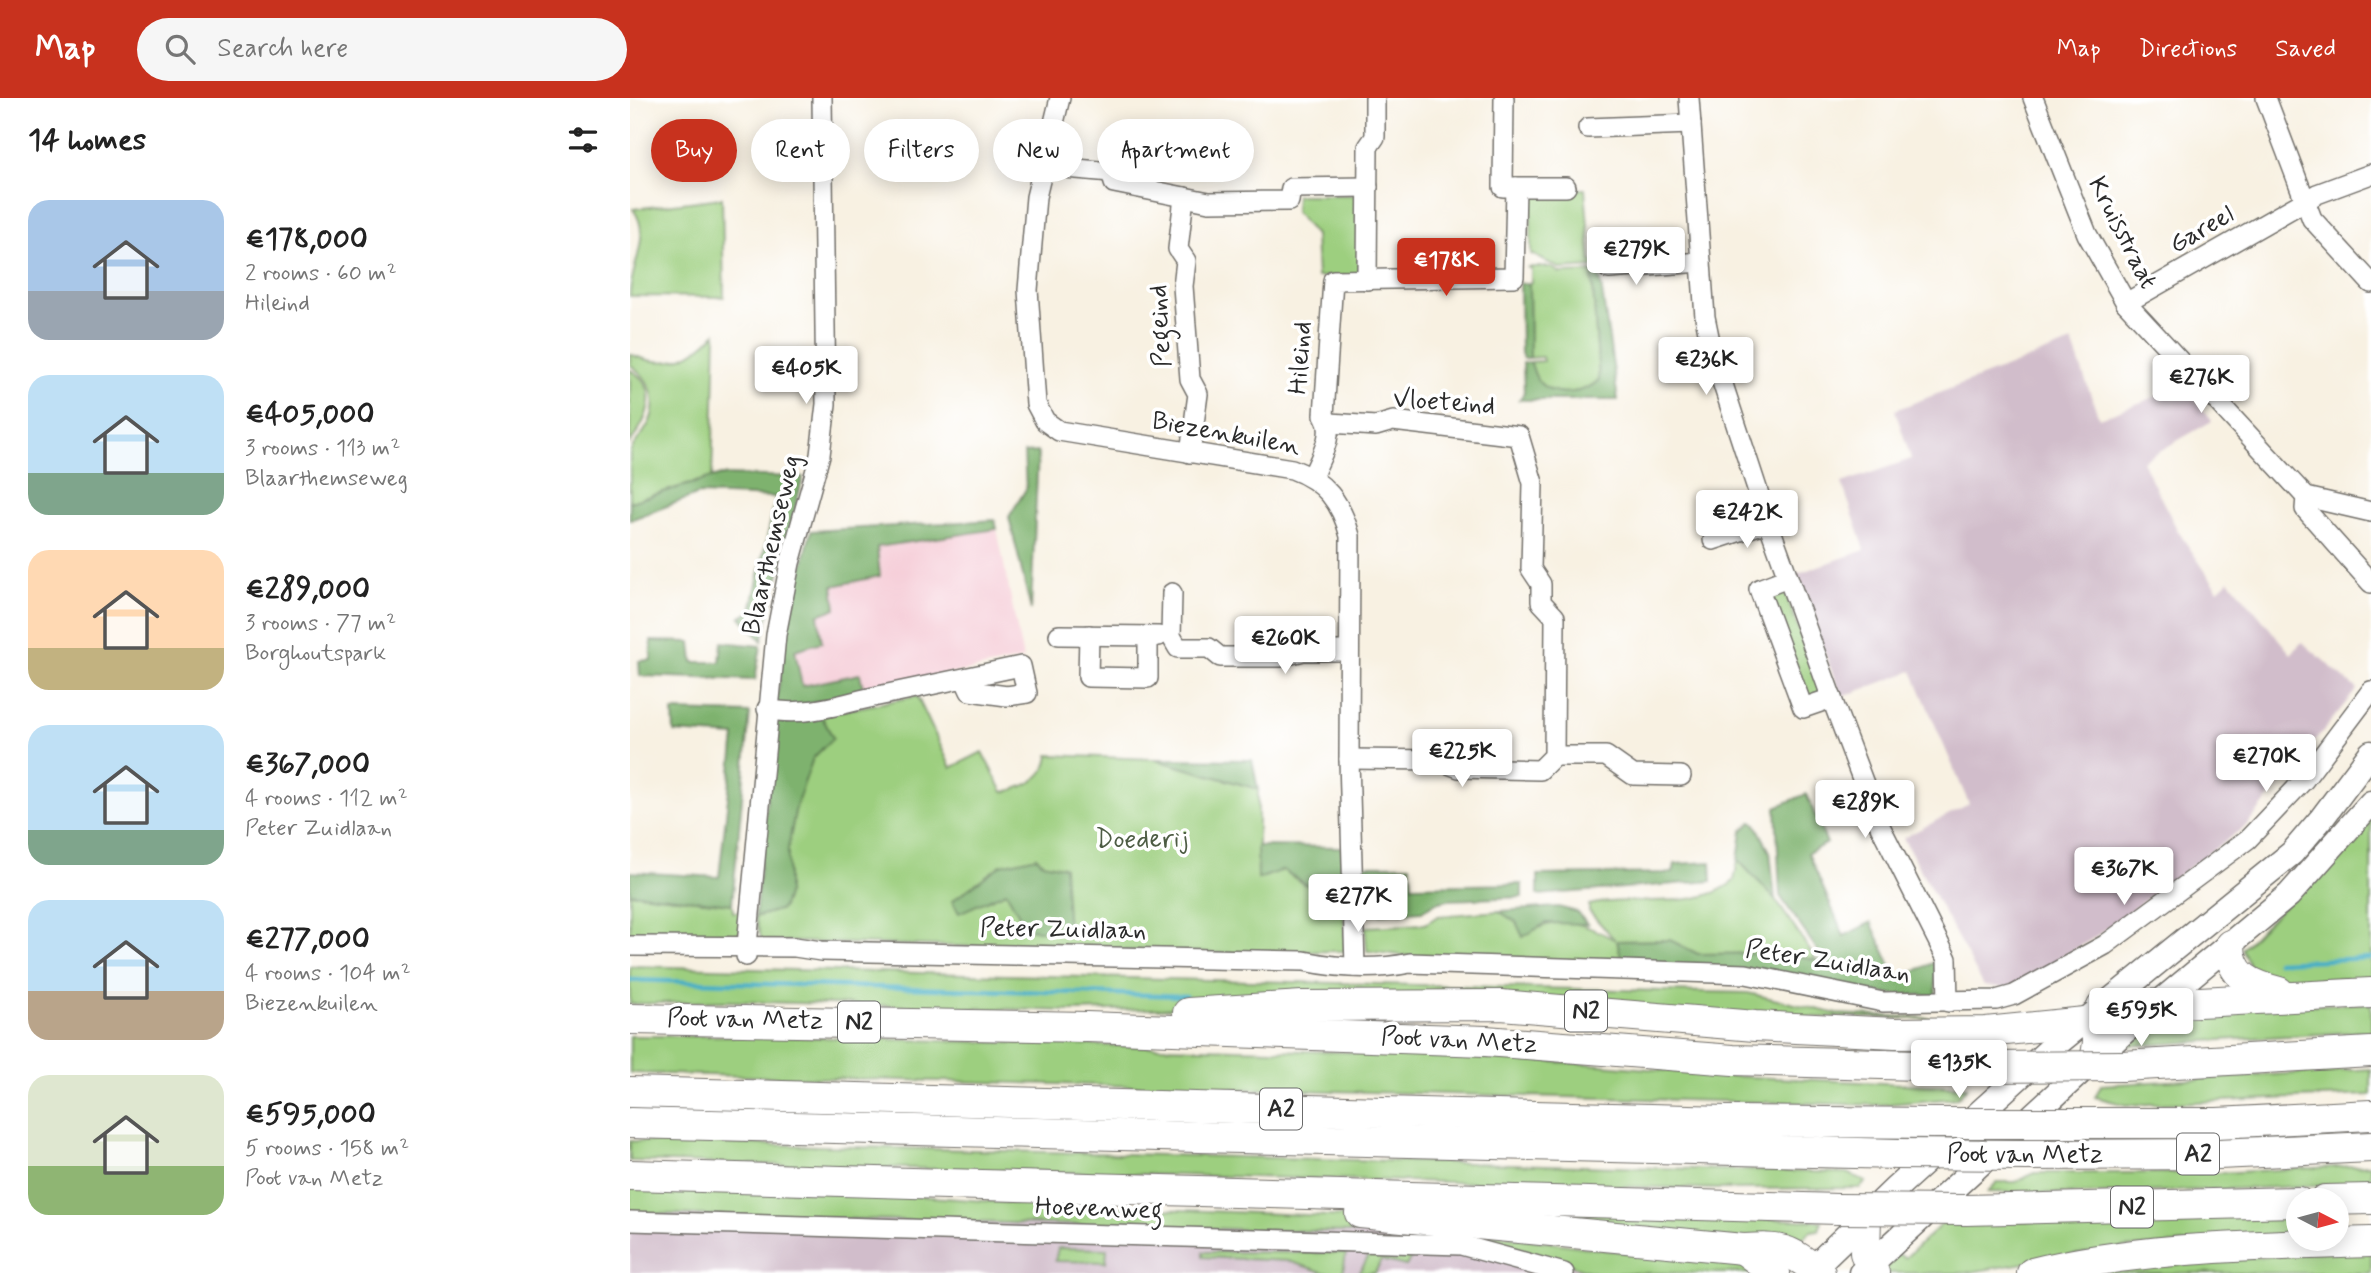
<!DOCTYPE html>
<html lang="en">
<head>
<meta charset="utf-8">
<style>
  :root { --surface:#fff; --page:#f6f6f6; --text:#222; --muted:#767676; --accent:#c8321e }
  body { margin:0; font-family:Mynerve,sans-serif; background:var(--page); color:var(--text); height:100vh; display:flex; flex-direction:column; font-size:26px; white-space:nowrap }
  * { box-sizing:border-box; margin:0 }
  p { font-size:23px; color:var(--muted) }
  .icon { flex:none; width:38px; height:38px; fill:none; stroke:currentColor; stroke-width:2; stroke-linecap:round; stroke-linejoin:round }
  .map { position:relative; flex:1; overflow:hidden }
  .sheet { display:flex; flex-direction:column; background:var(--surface); width:630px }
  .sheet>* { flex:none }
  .banner { position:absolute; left:21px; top:21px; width:665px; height:63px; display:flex; gap:14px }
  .needle { width:46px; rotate:96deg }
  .controls { position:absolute; left:1656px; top:1090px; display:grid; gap:14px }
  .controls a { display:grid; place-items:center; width:63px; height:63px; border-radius:50%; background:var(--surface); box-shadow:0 4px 18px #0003; font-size:35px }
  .price { position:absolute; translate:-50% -60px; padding:0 16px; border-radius:7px; background:#fff; color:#222; font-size:23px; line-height:46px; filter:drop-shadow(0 2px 4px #0008) }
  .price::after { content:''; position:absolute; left:50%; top:42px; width:21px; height:16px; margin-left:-10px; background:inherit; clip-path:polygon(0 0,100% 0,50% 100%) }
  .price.current { background:var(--accent); color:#fff }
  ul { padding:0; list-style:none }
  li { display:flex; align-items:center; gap:21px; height:175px; padding:0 28px }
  li span { display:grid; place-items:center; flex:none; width:196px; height:140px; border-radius:21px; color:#555 }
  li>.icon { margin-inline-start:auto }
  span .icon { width:84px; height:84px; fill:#fffc; stroke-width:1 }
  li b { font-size:30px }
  h2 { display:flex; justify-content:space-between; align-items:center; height:84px; padding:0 28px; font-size:30px }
  .tag { padding:0 24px; border-radius:32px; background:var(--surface); box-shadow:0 4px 18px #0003; font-size:24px; line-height:63px }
  .tag.current { background:var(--accent); color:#fff }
  header { display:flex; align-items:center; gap:42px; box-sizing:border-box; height:98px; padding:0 35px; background:var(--accent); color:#fff }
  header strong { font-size:33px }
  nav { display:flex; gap:38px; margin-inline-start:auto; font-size:24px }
  .search { width:490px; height:63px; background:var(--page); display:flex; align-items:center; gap:18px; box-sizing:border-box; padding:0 24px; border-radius:38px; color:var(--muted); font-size:26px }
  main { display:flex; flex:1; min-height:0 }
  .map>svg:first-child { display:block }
  .built { fill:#f6cfd9 }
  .industrial { fill:#d1bdcb }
  .green { fill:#9dcf7f; stroke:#647d55; stroke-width:2; fill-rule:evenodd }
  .forest { fill:#7eb26e; stroke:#546e4c; stroke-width:2 }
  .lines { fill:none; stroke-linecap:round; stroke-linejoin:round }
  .stream { stroke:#46afc6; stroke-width:4.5 }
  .minor-casing { stroke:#73706b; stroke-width:22 }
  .major-casing { stroke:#73706b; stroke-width:27 }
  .highway-casing { stroke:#73706b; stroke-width:32 }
  .minor { stroke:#fff; stroke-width:19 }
  .major { stroke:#fff; stroke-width:24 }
  .highway { stroke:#fff; stroke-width:30 }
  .highway-bridge-casing { stroke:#73706b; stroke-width:32; stroke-linecap:butt }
  .highway-bridge { stroke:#fff; stroke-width:30 }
  .labels { text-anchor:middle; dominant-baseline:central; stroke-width:7; stroke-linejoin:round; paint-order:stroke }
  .shield { fill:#fff; stroke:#6b6b6b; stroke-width:2 }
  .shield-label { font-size:24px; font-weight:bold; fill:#2b2b2b }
  .street-label { font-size:26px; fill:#2b2b2b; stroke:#fff }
  .park-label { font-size:26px; fill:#4d5c44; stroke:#fff }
</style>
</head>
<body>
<header>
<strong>Map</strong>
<div class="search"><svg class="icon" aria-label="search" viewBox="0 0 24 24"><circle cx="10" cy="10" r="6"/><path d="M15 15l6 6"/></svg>Search here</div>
<nav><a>Map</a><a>Directions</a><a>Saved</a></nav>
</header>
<main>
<section class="sheet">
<h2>14 homes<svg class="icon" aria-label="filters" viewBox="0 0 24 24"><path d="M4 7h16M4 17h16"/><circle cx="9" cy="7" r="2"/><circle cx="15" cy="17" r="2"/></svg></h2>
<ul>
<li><span style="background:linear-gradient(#a9c7e8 65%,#9aa5b1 0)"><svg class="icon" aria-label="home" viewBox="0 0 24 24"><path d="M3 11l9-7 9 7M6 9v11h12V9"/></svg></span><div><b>€178,000</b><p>2 rooms · 60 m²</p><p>Hileind</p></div></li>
<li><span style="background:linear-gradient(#bfe0f5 70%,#7fa58c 0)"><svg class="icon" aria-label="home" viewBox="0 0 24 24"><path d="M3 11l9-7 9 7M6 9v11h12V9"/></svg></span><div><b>€405,000</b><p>3 rooms · 113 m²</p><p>Blaarthemseweg</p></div></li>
<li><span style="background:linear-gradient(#ffd9b3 70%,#c2b280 0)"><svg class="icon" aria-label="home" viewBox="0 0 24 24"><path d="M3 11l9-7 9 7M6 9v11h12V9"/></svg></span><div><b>€289,000</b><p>3 rooms · 77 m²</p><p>Borghoutspark</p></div></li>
<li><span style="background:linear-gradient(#bfe0f5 75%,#7fa58c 0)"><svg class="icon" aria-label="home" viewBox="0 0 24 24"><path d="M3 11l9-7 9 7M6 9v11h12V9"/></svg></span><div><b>€367,000</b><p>4 rooms · 112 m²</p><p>Peter Zuidlaan</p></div></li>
<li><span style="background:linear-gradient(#bfe0f5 65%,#b9a48a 0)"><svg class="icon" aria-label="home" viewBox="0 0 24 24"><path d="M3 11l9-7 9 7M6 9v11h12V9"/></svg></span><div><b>€277,000</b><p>4 rooms · 104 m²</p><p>Biezenkuilen</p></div></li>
<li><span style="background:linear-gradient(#dfe7d0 65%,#8fb573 0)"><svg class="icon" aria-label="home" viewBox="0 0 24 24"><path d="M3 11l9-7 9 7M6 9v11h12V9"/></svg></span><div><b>€595,000</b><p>5 rooms · 158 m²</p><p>Poot van Metz</p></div></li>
</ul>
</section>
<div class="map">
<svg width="1741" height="1175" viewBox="0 0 1741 1175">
  <rect width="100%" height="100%" fill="#fff"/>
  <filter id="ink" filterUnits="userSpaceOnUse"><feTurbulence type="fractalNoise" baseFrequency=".0143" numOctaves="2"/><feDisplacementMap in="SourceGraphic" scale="14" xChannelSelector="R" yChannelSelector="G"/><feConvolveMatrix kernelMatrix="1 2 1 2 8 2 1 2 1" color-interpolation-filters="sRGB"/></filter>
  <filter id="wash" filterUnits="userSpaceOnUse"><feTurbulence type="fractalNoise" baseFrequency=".00686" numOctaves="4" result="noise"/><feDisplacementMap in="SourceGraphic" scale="28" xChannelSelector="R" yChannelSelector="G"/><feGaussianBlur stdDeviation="1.57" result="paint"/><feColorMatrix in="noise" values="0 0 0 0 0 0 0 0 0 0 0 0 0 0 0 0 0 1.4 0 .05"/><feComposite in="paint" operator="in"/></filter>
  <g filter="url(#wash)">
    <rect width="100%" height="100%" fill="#f8f1e2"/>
    <polygon class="built" points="367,431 393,561 234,594 229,576 172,588 165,551 192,544 188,517 202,488 247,449"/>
    <g class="industrial">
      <polygon points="1442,244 1469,320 1554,288 1582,323 1512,363 1548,433 1588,492 1599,482 1661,556 1672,544 1727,591 1617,727 1462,841 1382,890 1354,888 1273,740 1339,706 1282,573 1212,599 1164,477 1235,452 1212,385 1281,361 1265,312"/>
      <polygon points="0,1110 840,1130 982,1175 0,1175"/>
    </g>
    <g class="green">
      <polygon points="890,91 955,91 961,164 997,161 997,167 931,171 901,156 901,104 891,104"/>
      <polygon points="666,97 726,97 733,104 728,178 687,179 685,137 665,114"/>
      <path d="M92,100L94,199L0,198C0,168 23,138 3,111Z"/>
      <path d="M897,169H921L930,175L962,174L969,282C955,295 926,301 910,286C905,280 903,271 900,264L913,263L912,259L900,260L899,185L901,184V171Z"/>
      <path d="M86,235L82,379L0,404C0,389 0,370 0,355C2,347 11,339 15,332C31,308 23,282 0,267V256C37,272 59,262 86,235Z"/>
      <path d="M0,272C33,289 17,323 0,345Z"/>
      <polygon points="1154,491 1191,594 1180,602 1138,494"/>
      <path d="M287,598L321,670L352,654L373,694C394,690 417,680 419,657L523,661L628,691V781L653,772L673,786L713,793L715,853L583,855L132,843L125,819L152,811L158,795V751L166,708L183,660L203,640L191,617ZM406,759L413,765L438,834L397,831L377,794Z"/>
      <polygon points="1741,718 1741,880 1626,883 1612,851"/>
      <path d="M1108,762L1145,801L1187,863L1158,855L1068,856L1040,842L987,843L993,866L785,859L737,853L735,829L795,826L808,818L869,813L886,824L893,838C927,816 951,823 985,842L959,813V807C1004,796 1066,815 1104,783Z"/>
      <polygon points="0,795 102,806 103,814 115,814 111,833 102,843 0,840"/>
      <polygon points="0,868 1118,895 1207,916 1319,921 560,910 441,913 93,903 0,906"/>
      <polygon points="1741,905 1741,933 1492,948 1529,912"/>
      <polygon points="0,938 136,938 749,955 960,966 1101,978 1337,989 1327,1000 1248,1007 0,975"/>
      <polygon points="1741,971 1741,997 1496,1007 1465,999 1471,987"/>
      <polygon points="0,1043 1218,1075 1236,1084 1230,1090 1091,1091 0,1063"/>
      <polygon points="1741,1067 1741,1086 1454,1096 1358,1094 1367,1084 1385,1084 1405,1075 1587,1075"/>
      <polygon points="0,1086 249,1095 381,1105 748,1120 975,1152 1107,1165 1126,1175 965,1175 881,1148 831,1137 0,1115"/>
      <polygon points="748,1105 1192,1123 1189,1132 1181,1133 1165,1147"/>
      <polygon points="1668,1115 1668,1137 1478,1151 1335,1175 1254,1175 1252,1167 1266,1155 1275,1160 1313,1125"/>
      <polygon points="1741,1149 1741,1175 1450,1175"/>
      <polygon points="428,1150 477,1151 476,1164 425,1163"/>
      <polygon points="573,1154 716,1155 713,1175 696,1175 658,1163 573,1159"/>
      <polygon points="740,1156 783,1157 776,1168 751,1162 745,1175 729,1175"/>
    </g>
    <g class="forest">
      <path d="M962,174H968L970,179L988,302H889L894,295L893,265L900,264C903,271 905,280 910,285C926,301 955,295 969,282Z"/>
      <polygon points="890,185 899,185 900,260 893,260 891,255"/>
      <polygon points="408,354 401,512 379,419 396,391 394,355"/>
      <polygon points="91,377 173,379 132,543 111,519 121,513 146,399 69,396 0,422 0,404"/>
      <polygon points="365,422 367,431 247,449 250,478 203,488 206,510 188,517 192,544 165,552 172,588 230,576 234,594 152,611 146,606 156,537 181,433"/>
      <polygon points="21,543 61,544 63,564 90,564 92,544 131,548 125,582 10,578 9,563 21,562"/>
      <polygon points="43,613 120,615 102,806 0,795 0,774 89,779 105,638 44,634"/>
      <polygon points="191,617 203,640 183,660 166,708 158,751 158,794 152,811 125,819 145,619"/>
      <polygon points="523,661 622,662 628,691"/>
      <polygon points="1176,696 1197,745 1178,755 1214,838 1241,824 1267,881 1305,864 1306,897 1268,897 993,866 987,843 1040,842 1068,856 1158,855 1187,863 1192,859 1150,798 1146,709"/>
      <polygon points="1121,724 1126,726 1140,754 1145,801 1108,762 1112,733"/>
      <polygon points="627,748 712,749 713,793 682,790 653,772 628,781"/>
      <polygon points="406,759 413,765 434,769 438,834 397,831 376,794 329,815 322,803 371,767"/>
      <polygon points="1081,764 1082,783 908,797 908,777 1043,775 1045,766"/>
      <polygon points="733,767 780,767 782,788 892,786 892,799 818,802 805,805 792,813 735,817"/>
      <polygon points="928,809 947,814 957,826 916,825 893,839 886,824 869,813"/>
    </g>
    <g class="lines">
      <g class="stream">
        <polyline points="1647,864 1741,860"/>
        <polyline points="0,882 556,898"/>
      </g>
    </g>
  </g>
  <g filter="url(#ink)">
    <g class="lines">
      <defs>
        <g id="minor">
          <path d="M430,0L406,99L398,192L406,306L415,323L429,333L662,371C695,383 711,404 720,438L719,661L725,869"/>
          <polyline points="1059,0 1075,219 1082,253 1138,424 1206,612 1250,728 1317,861 1318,904"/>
          <polyline points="1403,0 1457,136 1496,205 1676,399 1741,414"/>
          <polyline points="1636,0 1682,121 1741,185"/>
          <polyline points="958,30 1061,26"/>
          <polyline points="412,68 481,74 484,85 579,104 659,103 661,90 738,89"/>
          <polyline points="886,89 936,89"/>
          <polyline points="554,99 548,151 556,163 553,188 560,281 568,296 560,355"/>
          <polyline points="979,171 1071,164"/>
          <polyline points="737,182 738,49 745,39 745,0"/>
          <polyline points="1496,205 1687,96 1741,76"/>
          <polyline points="700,325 746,328 763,323 889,338 903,385 901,471 911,486 911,504 925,519 924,658 910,672 829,670 808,662 719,661"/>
          <path d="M682,379C690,360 706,335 694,317L703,182L884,179L886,89H873L874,0"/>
          <polyline points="1676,399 1675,411 1741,485"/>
          <polyline points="1083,442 1138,424"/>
          <polyline points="1158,480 1129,491 1173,610 1202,600"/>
          <polyline points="542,495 541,538 548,550 579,550 590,559 650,559 673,553 719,553"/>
          <polyline points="429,537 529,538"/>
          <polyline points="459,537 458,579 518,580 518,538"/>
          <path d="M137,611C173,620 213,605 248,598C296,588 344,578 391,568L397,595L377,598L340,593L334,580"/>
          <polyline points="924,658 976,658 1003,677 1051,678"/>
          <path d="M0,848L165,849L191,853L674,863C708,870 746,872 780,865L1116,876L1253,904L1366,902L1384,897L1475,847L1618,741L1674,682L1741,593"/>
          <polyline points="116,858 146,537 160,465 190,357 196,306 192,0"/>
          <polyline points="0,1123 831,1147 934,1175"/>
        </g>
        <g id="major">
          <polyline points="1178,1175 1266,1090 1418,953 1662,755 1692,720 1741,655"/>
          <polyline points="1231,1175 1495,933 1659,797 1741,705"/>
        </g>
        <g id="highway">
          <path d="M1600,847C1600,879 1622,887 1649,894"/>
          <polyline points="1472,909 1741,895"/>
          <path d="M558,915L672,908L871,907L1125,928L1265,935L1356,934L1455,924C1473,931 1468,946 1465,962"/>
          <polyline points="0,921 457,929 856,943 1103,962 1363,969"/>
          <polyline points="1492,968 1741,954"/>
          <polyline points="0,994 1097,1023 1303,1025"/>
          <polyline points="0,1025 1268,1056"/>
          <polyline points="1430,1025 1587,1025 1741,1017"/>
          <polyline points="1396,1057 1588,1056 1741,1049"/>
          <polyline points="0,1077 1208,1111"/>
          <polyline points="1695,1102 1741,1101"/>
          <polyline points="1335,1112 1668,1104"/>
          <path d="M730,1115L1113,1151C1153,1149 1157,1150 1190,1175"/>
          <polyline points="1236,1118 1235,1155 1244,1175"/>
          <polyline points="1113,1151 1145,1175"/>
          <path d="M1402,1175C1514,1148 1627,1148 1741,1144"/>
        </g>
      </defs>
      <use href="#minor" class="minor-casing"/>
      <use href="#major" class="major-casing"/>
      <use href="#highway" class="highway-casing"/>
      <use href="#minor" class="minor"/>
      <use href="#major" class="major"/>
      <use href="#highway" class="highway"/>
      <defs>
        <g id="highway-bridge">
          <polyline points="1363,969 1492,968"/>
          <polyline points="1303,1025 1430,1025"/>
          <polyline points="1268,1056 1396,1057"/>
          <polyline points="1208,1111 1335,1112"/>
        </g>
      </defs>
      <use href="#highway-bridge" class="highway-bridge-casing"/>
      <use href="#highway-bridge" class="highway-bridge"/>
    </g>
  </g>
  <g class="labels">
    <g class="shield">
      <rect x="935" y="892.5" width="42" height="41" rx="5"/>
      <rect x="208" y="903.5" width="42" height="41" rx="5"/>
      <rect x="630" y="990.5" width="42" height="41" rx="5"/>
      <rect x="1547" y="1035.5" width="42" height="41" rx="5"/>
      <rect x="1481" y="1088.5" width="42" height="41" rx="5"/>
    </g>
    <g class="shield-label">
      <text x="956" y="913">N2</text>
      <text x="229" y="924">N2</text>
      <text x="651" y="1011">A2</text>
      <text x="1568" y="1056">A2</text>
      <text x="1502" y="1109">N2</text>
    </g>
    <g class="street-label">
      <text transform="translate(1572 132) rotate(-30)">Gareel</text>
      <text transform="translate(1492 135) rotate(63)">Kruisstraat</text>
      <text transform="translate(531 228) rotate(-93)">Pegeind</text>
      <text transform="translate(671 260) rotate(-86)">Hileind</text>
      <text transform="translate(814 305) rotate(4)">Vloeteind</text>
      <text transform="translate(596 336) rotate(10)">Biezenkuilen</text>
      <text transform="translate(142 447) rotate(-77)">Blaarthemseweg</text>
      <text transform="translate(433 832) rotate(1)">Peter Zuidlaan</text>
      <text transform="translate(1198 864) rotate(9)">Peter Zuidlaan</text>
      <text transform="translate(115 922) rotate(1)">Poot van Metz</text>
      <text transform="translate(829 943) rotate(3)">Poot van Metz</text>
      <text x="1395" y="1057">Poot van Metz</text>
      <text transform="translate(469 1111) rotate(2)">Hoevenweg</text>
    </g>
    <g class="park-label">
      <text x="512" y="742">Doederij</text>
    </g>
  </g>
</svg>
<div class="controls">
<a><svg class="needle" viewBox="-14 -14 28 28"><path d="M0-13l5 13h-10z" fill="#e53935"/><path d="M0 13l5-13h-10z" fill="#767676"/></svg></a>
</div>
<b class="price" style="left:1006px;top:189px">€279K</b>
<b class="price current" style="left:816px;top:200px">€178K</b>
<b class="price" style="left:1076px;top:299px">€236K</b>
<b class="price" style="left:176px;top:308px">€405K</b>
<b class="price" style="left:1571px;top:317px">€276K</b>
<b class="price" style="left:1117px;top:452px">€242K</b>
<b class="price" style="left:655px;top:578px">€260K</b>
<b class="price" style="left:832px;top:691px">€225K</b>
<b class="price" style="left:1636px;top:696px">€270K</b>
<b class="price" style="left:1235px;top:742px">€289K</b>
<b class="price" style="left:1494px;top:809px">€367K</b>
<b class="price" style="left:728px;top:836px">€277K</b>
<b class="price" style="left:1511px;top:950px">€595K</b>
<b class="price" style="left:1329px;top:1002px">€135K</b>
<div class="banner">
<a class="tag current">Buy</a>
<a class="tag">Rent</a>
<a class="tag">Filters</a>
<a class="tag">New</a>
<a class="tag">Apartment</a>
</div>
</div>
</main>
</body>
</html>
